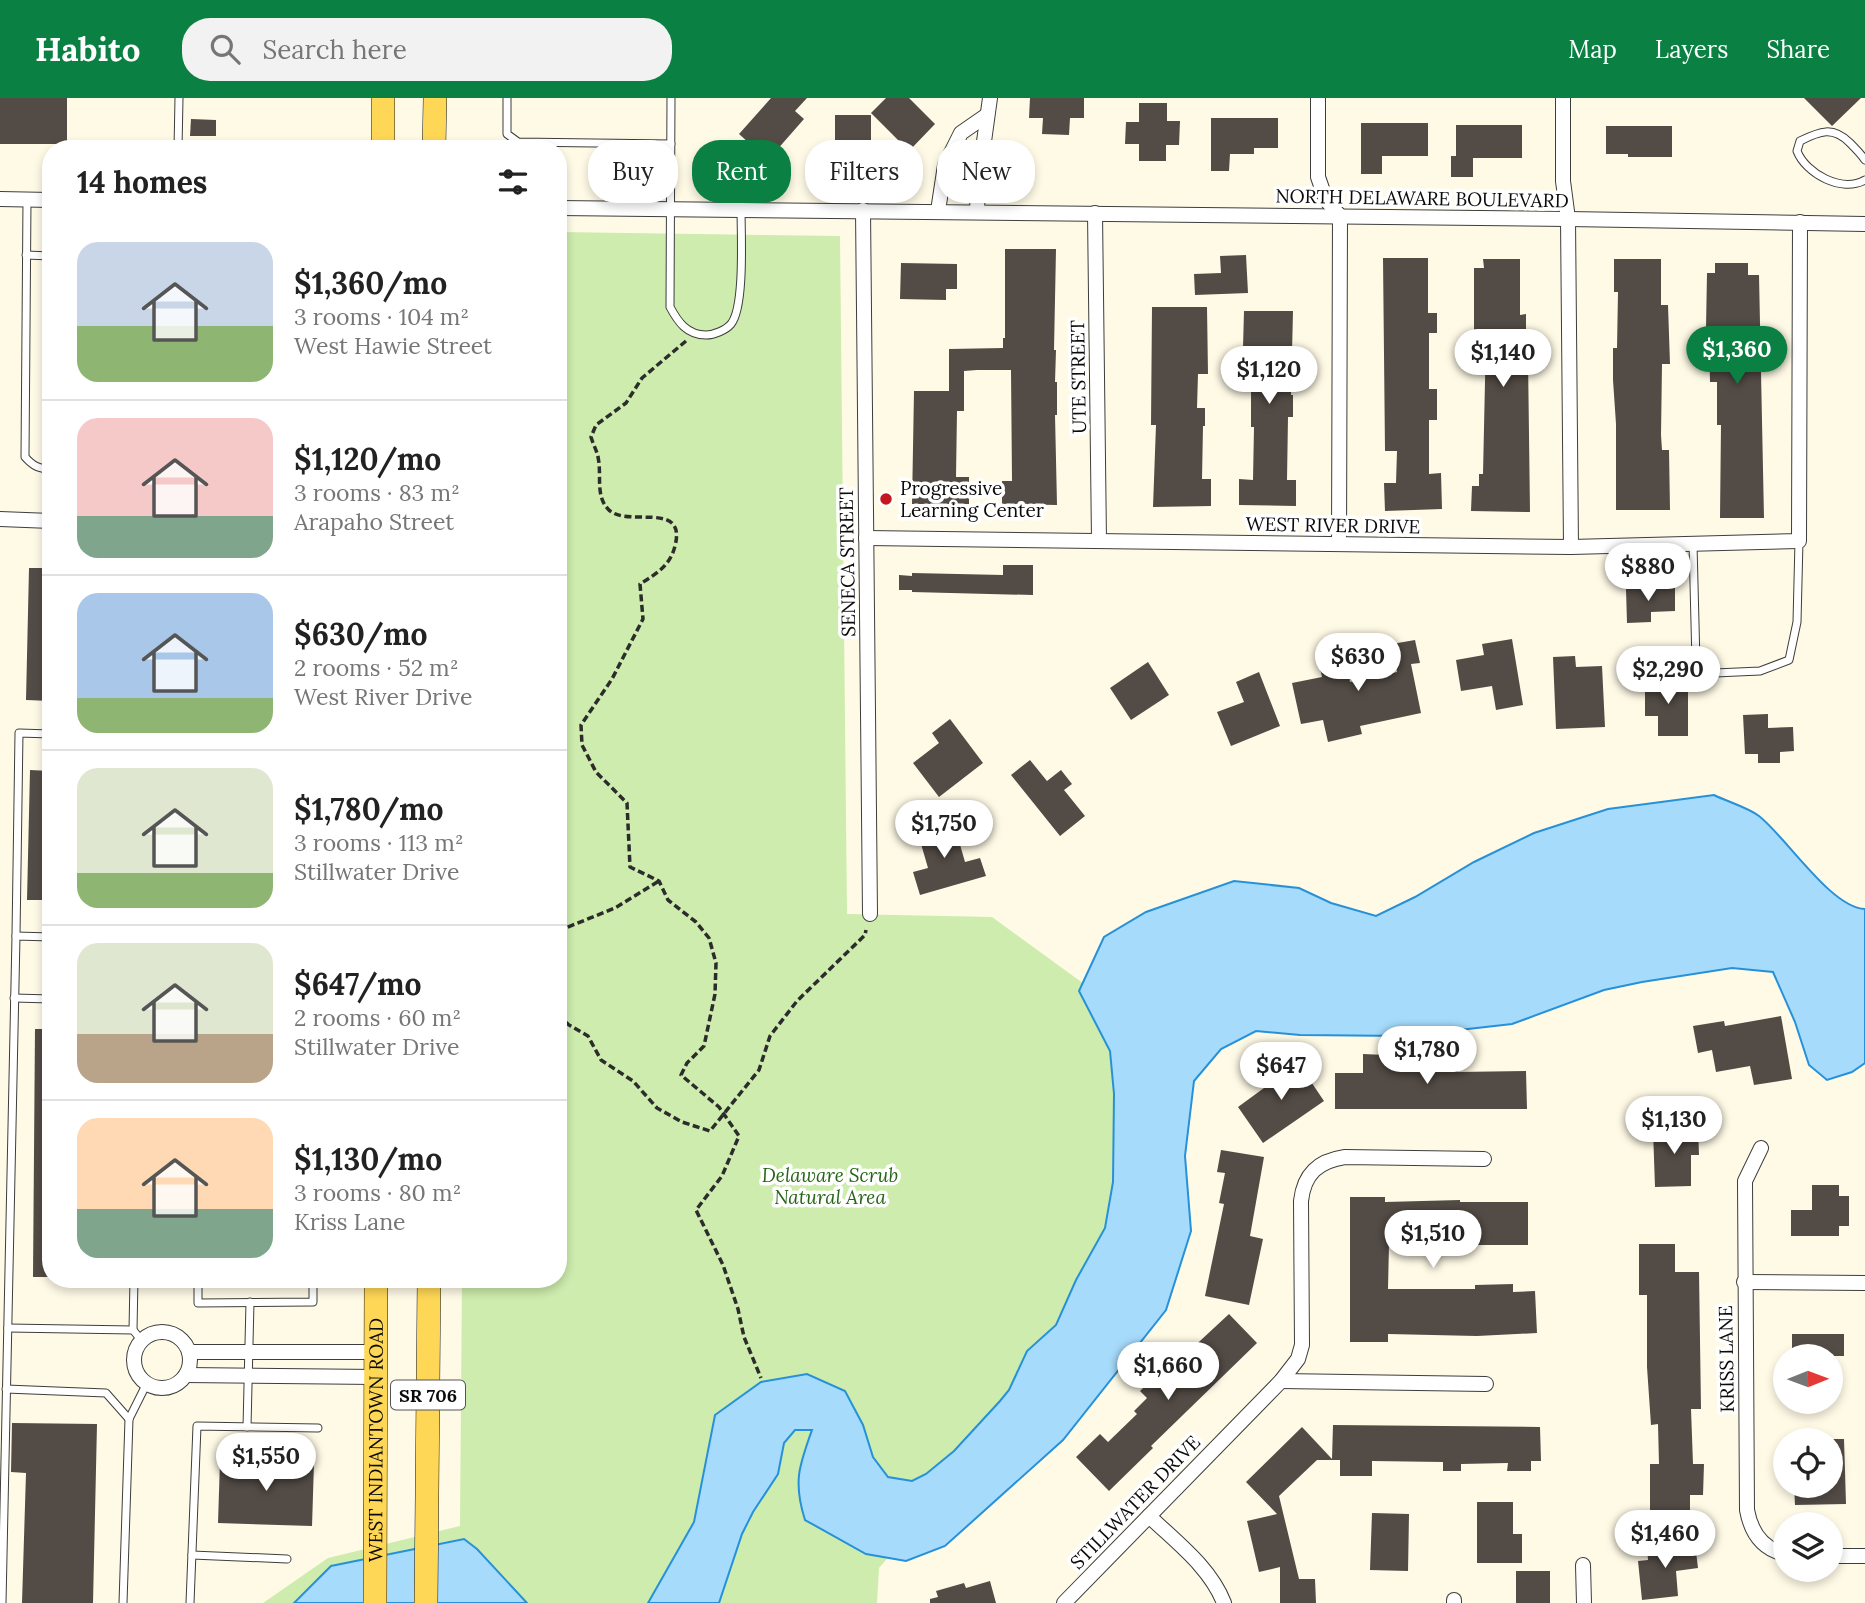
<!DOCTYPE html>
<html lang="en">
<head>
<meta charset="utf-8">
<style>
  :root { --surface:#fff; --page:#f2f2f2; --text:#222; --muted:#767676; --line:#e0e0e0; --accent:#0b8043 }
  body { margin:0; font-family:Lora,serif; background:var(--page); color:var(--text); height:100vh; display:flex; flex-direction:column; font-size:26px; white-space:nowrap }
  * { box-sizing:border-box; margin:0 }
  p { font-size:23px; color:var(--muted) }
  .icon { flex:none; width:38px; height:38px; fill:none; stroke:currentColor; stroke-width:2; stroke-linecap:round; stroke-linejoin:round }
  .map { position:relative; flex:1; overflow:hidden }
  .drawer { position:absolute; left:42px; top:42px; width:525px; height:1148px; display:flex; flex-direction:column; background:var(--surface); border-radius:28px; box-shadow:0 4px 10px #0003 }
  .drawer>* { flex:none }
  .guide { position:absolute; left:588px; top:42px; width:665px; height:63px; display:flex; gap:14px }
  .needle { width:46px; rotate:89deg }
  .controls { position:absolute; left:1773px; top:1246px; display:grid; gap:14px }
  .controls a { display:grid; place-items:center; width:70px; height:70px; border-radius:50%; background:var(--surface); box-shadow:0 4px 10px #0003; font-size:35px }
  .price { position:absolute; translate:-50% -60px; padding:0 16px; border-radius:24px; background:#fff; color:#222; font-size:23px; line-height:46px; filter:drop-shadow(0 2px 4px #0008) }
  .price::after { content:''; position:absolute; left:50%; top:42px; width:21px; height:16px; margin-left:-10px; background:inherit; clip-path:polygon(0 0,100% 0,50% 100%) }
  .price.current { background:var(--accent); color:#fff }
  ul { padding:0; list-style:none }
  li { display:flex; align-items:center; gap:21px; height:175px; padding:0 35px }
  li+li { border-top:2px solid var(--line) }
  li span { display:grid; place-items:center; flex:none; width:196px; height:140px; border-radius:21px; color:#555 }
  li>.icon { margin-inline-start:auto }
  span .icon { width:84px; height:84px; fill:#fffc; stroke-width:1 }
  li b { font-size:30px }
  h2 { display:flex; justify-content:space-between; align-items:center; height:84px; padding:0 35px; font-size:30px }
  .chip { padding:0 24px; border-radius:28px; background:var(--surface); box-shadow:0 4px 10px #0003; font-size:24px; line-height:63px }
  .chip.current { background:var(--accent); color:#fff }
  header { display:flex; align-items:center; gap:42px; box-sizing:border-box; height:98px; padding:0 35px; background:var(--accent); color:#fff }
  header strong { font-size:33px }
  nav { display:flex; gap:38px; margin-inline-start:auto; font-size:24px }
  .search { width:490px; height:63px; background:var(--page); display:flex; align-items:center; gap:18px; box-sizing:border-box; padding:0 24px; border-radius:28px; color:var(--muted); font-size:26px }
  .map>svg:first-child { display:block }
  .green { fill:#cdecad }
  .water { fill:#a6dbfc; stroke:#2691d9; stroke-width:2 }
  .building { fill:#534b45 }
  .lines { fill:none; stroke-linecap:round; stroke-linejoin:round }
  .lane-casing { stroke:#3d3d3d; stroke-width:9 }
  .street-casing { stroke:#3d3d3d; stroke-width:16 }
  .primary-casing { stroke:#1b1b1b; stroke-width:24 }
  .path { stroke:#2c2c2c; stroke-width:3.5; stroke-dasharray:7 3.5; stroke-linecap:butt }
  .lane { stroke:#fff; stroke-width:7 }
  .street { stroke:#fff; stroke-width:14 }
  .primary { stroke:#ffd756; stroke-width:23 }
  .poi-dot { fill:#c4171e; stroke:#fff; stroke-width:2.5 }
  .labels { text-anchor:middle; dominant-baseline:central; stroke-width:7; stroke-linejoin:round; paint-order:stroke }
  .shield { fill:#fff; stroke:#545454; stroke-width:2 }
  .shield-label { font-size:18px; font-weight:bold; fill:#0a0a0a }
  .street-label { font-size:19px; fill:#0a0a0a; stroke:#fff }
  .poi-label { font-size:19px; fill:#0a0a0a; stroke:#fff; text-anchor:start }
  .park-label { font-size:19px; font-style:italic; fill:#266516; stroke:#fff }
</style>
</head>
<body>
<header>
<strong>Habito</strong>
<div class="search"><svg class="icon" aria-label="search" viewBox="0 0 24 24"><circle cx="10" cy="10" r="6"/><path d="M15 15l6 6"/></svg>Search here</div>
<nav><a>Map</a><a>Layers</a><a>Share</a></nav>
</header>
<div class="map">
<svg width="1865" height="1505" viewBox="0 0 1865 1505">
  <rect width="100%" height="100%" fill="#fffae6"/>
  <polygon class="green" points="558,134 840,138 847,816 992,819 1102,899 1125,999 1125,1123 994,1338 879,1470 877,1505 263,1505 328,1460 460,1428 462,1181 558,1181"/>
  <g class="water">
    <path d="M1714,697C1728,704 1747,709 1759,718C1786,739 1831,810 1865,811V965L1852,974L1827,982L1809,967L1795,924L1773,874L1732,870L1642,884L1604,892L1512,926L1406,938L1300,937L1256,933L1221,951L1194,983L1185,1058L1191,1133L1166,1212L1063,1342L945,1448L906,1463L866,1456L805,1422C793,1384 799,1368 812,1332H795L784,1345L778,1376L753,1414L742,1436L719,1505H648L694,1424L715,1317L761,1284L807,1276L845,1293L863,1327L873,1359L888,1379L912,1383L926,1376L954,1353L1000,1303L1009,1292L1027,1253L1056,1227L1076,1182L1105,1130L1113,1084L1114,996L1110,953L1079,893L1104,839L1146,814L1234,783L1299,790L1331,805L1376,818L1415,799L1474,764L1534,735L1608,711Z"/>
    <polygon points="464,1441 477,1451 527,1505 294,1505 331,1468"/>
  </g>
  <g class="building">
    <rect x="0" y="0" width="67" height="46"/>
    <polygon points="771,0 807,0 795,13 804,21 768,62 739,36"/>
    <polygon points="886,0 909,0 935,26 909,53 871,15"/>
    <polygon points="1030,0 1084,0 1084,20 1070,20 1069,37 1042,36 1043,20 1029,20"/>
    <polygon points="1804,0 1861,0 1832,28"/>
    <polygon points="1139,5 1167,5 1167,23 1180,23 1179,47 1166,47 1166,63 1139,63 1139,46 1125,46 1126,24 1139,24"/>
    <polygon points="835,17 871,17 871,72 823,72 823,54 835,54"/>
    <polygon points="1211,20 1278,20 1278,50 1254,50 1254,56 1230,56 1229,73 1211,73"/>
    <polygon points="191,21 216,22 216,38 190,38"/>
    <polygon points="1361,25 1428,25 1428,58 1382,58 1382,76 1361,76"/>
    <polygon points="1456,27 1522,27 1522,60 1473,60 1473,79 1451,79 1451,58 1456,58"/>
    <polygon points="1606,28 1672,28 1672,59 1628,59 1628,56 1606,56"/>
    <polygon points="1005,151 1056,151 1054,252 1056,252 1055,284 1057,284 1057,317 1055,317 1057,407 1002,406 1002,383 1012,383 1011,272 977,272 964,273 964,313 957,313 956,379 969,379 969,406 912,406 914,293 949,293 949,251 1003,250 1003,240 1005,240"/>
    <polygon points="1246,157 1248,195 1195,197 1194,176 1221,175 1220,158"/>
    <polygon points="1383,160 1428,160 1428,215 1437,215 1437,235 1429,235 1429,291 1437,291 1437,322 1429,322 1429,376 1441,375 1442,411 1385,413 1384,385 1396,385 1397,353 1385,353"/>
    <polygon points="1483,161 1520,161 1520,217 1526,216 1526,260 1528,260 1530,414 1471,413 1472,388 1479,388 1479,376 1483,376 1486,237 1474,237 1474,170 1484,170"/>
    <polygon points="1614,161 1661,161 1661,207 1668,207 1670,266 1662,266 1661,337 1662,352 1669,352 1670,412 1616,412 1616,326 1613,282 1613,250 1617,250 1618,194 1614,194"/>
    <polygon points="901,165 957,166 957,191 946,191 946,202 900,201"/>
    <polygon points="1715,165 1748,165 1748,177 1759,177 1764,420 1720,420 1721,327 1717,327 1717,284 1710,284 1709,231 1706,230 1707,175 1715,175"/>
    <polygon points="1152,209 1207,209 1208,276 1198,276 1197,310 1205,310 1205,328 1203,328 1202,381 1211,381 1211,408 1153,409 1156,327 1151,327"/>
    <polygon points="1244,213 1293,213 1291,297 1293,297 1293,319 1288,319 1287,382 1296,382 1296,408 1239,407 1239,381 1253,382 1254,329 1251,329 1251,286 1242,286"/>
    <polygon points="1003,467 1033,467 1033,497 912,494 912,492 899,492 899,477 912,478 912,475 1003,477"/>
    <polygon points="29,470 51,470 51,603 26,602"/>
    <polygon points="1675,490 1675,513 1651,514 1651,524 1627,525 1626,491"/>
    <polygon points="1512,541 1523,607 1496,612 1492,588 1461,593 1456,562 1484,557 1482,546"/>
    <polygon points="1415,542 1420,565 1411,566 1421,615 1360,628 1362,636 1328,644 1323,622 1301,626 1292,585 1322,579 1316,552 1342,546 1350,584 1397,574 1392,546"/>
    <polygon points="1575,558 1576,569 1602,568 1605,629 1556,631 1553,559"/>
    <polygon points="1148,564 1169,597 1131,622 1110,590"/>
    <polygon points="1259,574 1280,628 1231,648 1217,614 1244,604 1236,584"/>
    <polygon points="1645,582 1688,582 1688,638 1658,638 1658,618 1645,618"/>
    <polygon points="1768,616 1768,630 1793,629 1794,653 1780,654 1780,665 1758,665 1758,656 1745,656 1743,617"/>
    <polygon points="950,621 983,665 939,699 913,665 939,645 932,635"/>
    <polygon points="1030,662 1047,683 1061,672 1072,686 1064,692 1085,718 1060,738 1011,677"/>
    <polygon points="30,672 51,673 51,802 27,802"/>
    <polygon points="953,722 965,764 980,760 986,778 920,797 913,774 928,770 917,732"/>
    <polygon points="1781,918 1792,981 1754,987 1750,968 1716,974 1712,952 1698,955 1693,928 1724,923 1725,928"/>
    <polygon points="35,931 51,931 51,1179 33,1179"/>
    <polygon points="1363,956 1432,959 1432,968 1459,968 1458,974 1526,973 1527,1011 1335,1011 1335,975 1363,975"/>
    <polygon points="1297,963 1324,1003 1263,1045 1238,1009 1264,990 1262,987"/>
    <polygon points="1698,1030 1699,1057 1691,1057 1691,1088 1655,1089 1653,1032"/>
    <polygon points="1221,1052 1264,1059 1250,1138 1263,1141 1249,1207 1205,1198 1224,1106 1219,1105 1225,1075 1217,1074"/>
    <polygon points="1812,1087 1839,1087 1839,1098 1849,1098 1849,1128 1839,1128 1839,1138 1791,1138 1791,1112 1812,1112"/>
    <polygon points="1350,1099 1385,1099 1385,1104 1460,1102 1460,1104 1528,1104 1528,1147 1439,1147 1439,1144 1389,1146 1388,1191 1475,1191 1475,1187 1513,1186 1513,1194 1535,1193 1537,1235 1477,1238 1388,1236 1388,1244 1350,1244"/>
    <polygon points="1639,1146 1675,1146 1675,1174 1699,1174 1701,1311 1691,1311 1693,1366 1704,1366 1703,1397 1690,1397 1690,1419 1650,1419 1650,1366 1659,1366 1658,1326 1651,1327 1647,1269 1647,1197 1639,1197"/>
    <polygon points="1229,1216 1257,1245 1151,1348 1153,1350 1109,1393 1076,1359 1100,1336 1108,1344 1137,1316 1134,1313 1147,1300 1140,1293 1170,1264 1173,1268"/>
    <rect x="1792" y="1236" width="52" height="22"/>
    <polygon points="12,1325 97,1326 93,1505 22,1505 26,1375 11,1374"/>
    <polygon points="1333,1327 1540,1329 1541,1363 1531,1363 1531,1373 1507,1373 1508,1365 1461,1366 1461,1373 1443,1373 1443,1364 1372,1363 1372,1378 1340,1378 1340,1362 1317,1362 1279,1398 1299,1481 1315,1481 1316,1505 1280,1505 1280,1469 1259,1474 1247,1423 1277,1416 1246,1384 1302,1329 1332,1361"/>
    <polygon points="1830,1341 1844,1341 1846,1406 1795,1407 1794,1388 1830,1388"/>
    <polygon points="220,1363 314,1364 312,1428 218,1425"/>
    <polygon points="1477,1404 1513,1404 1513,1436 1522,1436 1522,1465 1477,1465"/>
    <polygon points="1372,1415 1409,1416 1408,1473 1370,1472"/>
    <polygon points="1695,1445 1698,1470 1676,1473 1678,1498 1642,1502 1638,1463 1648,1462 1647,1450"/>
    <rect x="1516" y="1473" width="34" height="32"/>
    <polygon points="990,1483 996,1505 930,1505 930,1501 938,1499 936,1493 964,1485 966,1490"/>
  </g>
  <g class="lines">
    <defs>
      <g id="lane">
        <polyline points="507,0 507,36 518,44 671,46"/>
        <path d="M671,0L670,209C678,224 687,237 706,237C714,237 726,232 731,226C745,209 741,135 741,111"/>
        <polyline points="178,51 179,0"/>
        <path d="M1865,62C1861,56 1856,51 1850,45C1833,28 1820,33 1800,43L1797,53C1806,76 1842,95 1865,82"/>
        <path d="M27,102L25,359C33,368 39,371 51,371"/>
        <polyline points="26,157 51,158"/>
        <polyline points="1693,446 1696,565 1715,575 1760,573 1789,562 1797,524 1799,443"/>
        <polyline points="16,838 19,635 51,636"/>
        <polyline points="14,900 51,901"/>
        <polyline points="198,1181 198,1205 313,1204 313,1181"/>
        <polyline points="8,1230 133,1232 142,1243"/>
        <polyline points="133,1232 134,1181"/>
        <polyline points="6,1291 106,1295 129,1321"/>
        <polyline points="247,1329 250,1204"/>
        <polyline points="192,1457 287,1461"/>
        <polyline points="2,1505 16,838 51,839"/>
        <polyline points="123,1505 129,1321 147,1285"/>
        <polyline points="190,1505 197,1328 318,1330"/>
      </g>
      <g id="street">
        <polyline points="1318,0 1318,79 1326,102 1340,118 1339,446"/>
        <polyline points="1563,0 1563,83 1568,121 1571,449"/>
        <polyline points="0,101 51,102"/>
        <polyline points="558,110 1568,121 1865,126"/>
        <polyline points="863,112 870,816"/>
        <polyline points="938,113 945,67 961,35 987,17"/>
        <polyline points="977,114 978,87 990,0"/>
        <polyline points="1095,115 1099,443"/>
        <polyline points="0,421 51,423"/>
        <polyline points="866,440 1571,449 1799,443 1800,124"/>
        <path d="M1761,1050L1745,1083L1747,1412C1751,1434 1762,1451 1785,1456"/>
        <polyline points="1744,1184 1865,1185"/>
        <circle cx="162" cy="1262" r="28"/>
        <polyline points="189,1254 376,1254"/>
        <polyline points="186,1277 376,1279"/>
        <polyline points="1281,1283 1486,1286"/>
        <path d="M1149,1418C1176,1444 1210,1469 1224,1505"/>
        <polyline points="1830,1458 1865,1458"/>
        <polyline points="1583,1467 1584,1505"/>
        <polyline points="1454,1502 1454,1505"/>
        <path d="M1064,1505L1281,1283L1298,1261L1302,1247L1301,1103C1304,1076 1318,1063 1345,1059L1484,1061"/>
      </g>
      <g id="primary">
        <polyline points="383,0 383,51"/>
        <polyline points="434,51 435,0"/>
        <path id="s1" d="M375,1505L376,1181"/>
        <polyline points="426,1505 429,1181"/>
      </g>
    </defs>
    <use href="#lane" class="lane-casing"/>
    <use href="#street" class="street-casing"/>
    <use href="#primary" class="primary-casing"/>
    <g class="path">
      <path d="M686,243L642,280L626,305L596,327L591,339C593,346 597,353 598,359C602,377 595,397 608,411C626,431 687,401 675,448C670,468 656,476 640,486L643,521L612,581L581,627L582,647L596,674L627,705L630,769L659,783L668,802L696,824L709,840L716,865L715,896L704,948L687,965L681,977L719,1009L739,1038L722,1078L696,1112L723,1167L738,1211L744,1239L761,1280"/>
      <polyline points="558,833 615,810 659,783"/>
      <polyline points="558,917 569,927 588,938 601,962 633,983 657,1010 682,1024 710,1033 759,972 770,938 797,903 865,837 866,832"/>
    </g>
    <use href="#lane" class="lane"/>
    <use href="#street" class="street"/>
    <use href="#primary" class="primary"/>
  </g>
  <circle class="poi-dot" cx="886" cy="401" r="7"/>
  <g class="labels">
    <rect class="shield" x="391" y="1282.5" width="74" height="29" rx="5"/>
    <g class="shield-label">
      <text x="428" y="1297">SR 706</text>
    </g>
    <g class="street-label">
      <text transform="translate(1422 100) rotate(1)">NORTH DELAWARE BOULEVARD</text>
      <text transform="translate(1078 279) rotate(-91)">UTE STREET</text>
      <text transform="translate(1333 427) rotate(1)">WEST RIVER DRIVE</text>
      <text transform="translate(847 464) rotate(-91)">SENECA STREET</text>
      <text transform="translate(1726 1261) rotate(-91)">KRISS LANE</text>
      <text stroke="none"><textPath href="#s1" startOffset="163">WEST INDIANTOWN ROAD</textPath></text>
      <text transform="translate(1135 1404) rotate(-46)">STILLWATER DRIVE</text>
    </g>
    <g class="poi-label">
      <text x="900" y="390">Progressive<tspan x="900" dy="22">Learning Center</tspan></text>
    </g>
    <g class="park-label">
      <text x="830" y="1077">Delaware Scrub<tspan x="830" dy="22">Natural Area</tspan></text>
    </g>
  </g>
</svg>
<div class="controls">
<a><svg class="needle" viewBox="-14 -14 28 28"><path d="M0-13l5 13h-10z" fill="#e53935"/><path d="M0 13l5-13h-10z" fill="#767676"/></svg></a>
<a><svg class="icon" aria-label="locate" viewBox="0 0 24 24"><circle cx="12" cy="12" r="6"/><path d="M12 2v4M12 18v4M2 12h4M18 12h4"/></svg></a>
<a><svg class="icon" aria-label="layers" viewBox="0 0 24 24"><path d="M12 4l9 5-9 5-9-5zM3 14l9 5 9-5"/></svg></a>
</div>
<b class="price current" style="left:1737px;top:288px">$1,360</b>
<b class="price" style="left:1503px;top:291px">$1,140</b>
<b class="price" style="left:1269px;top:308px">$1,120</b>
<b class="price" style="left:1648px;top:505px">$880</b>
<b class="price" style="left:1358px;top:595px">$630</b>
<b class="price" style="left:1668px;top:608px">$2,290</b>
<b class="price" style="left:944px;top:762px">$1,750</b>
<b class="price" style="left:1427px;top:988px">$1,780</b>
<b class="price" style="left:1281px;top:1004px">$647</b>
<b class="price" style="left:1674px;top:1058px">$1,130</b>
<b class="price" style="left:1433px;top:1172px">$1,510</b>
<b class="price" style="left:1168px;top:1304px">$1,660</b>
<b class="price" style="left:266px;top:1395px">$1,550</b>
<b class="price" style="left:1665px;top:1472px">$1,460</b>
<div class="guide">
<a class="chip">Buy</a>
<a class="chip current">Rent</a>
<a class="chip">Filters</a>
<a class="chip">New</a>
</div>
<section class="drawer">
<h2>14 homes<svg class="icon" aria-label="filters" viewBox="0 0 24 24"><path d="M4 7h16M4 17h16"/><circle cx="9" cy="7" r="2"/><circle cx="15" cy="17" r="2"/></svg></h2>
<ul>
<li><span style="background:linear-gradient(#c9d6e8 60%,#8fb573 0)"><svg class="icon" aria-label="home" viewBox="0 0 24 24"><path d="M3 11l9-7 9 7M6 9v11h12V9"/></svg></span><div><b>$1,360/mo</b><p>3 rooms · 104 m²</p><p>West Hawie Street</p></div></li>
<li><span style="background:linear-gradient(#f6c9c9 70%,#7fa58c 0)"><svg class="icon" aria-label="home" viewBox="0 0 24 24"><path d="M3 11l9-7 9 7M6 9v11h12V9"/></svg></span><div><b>$1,120/mo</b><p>3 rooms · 83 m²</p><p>Arapaho Street</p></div></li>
<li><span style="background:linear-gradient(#a9c7e8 75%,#8fb573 0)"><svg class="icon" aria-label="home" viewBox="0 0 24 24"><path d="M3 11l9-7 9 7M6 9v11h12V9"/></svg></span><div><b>$630/mo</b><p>2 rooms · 52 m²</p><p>West River Drive</p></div></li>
<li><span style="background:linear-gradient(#dfe7d0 75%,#8fb573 0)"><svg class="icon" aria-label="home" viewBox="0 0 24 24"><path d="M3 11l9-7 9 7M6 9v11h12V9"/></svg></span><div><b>$1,780/mo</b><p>3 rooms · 113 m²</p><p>Stillwater Drive</p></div></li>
<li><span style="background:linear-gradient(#dfe7d0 65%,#b9a48a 0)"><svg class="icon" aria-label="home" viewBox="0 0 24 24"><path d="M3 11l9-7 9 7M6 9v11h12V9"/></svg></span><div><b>$647/mo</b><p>2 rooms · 60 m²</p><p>Stillwater Drive</p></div></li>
<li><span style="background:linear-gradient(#ffd9b3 65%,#7fa58c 0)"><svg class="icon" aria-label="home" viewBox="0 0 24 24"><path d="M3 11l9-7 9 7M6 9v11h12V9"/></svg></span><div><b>$1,130/mo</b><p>3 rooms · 80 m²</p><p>Kriss Lane</p></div></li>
</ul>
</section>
</div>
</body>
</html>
